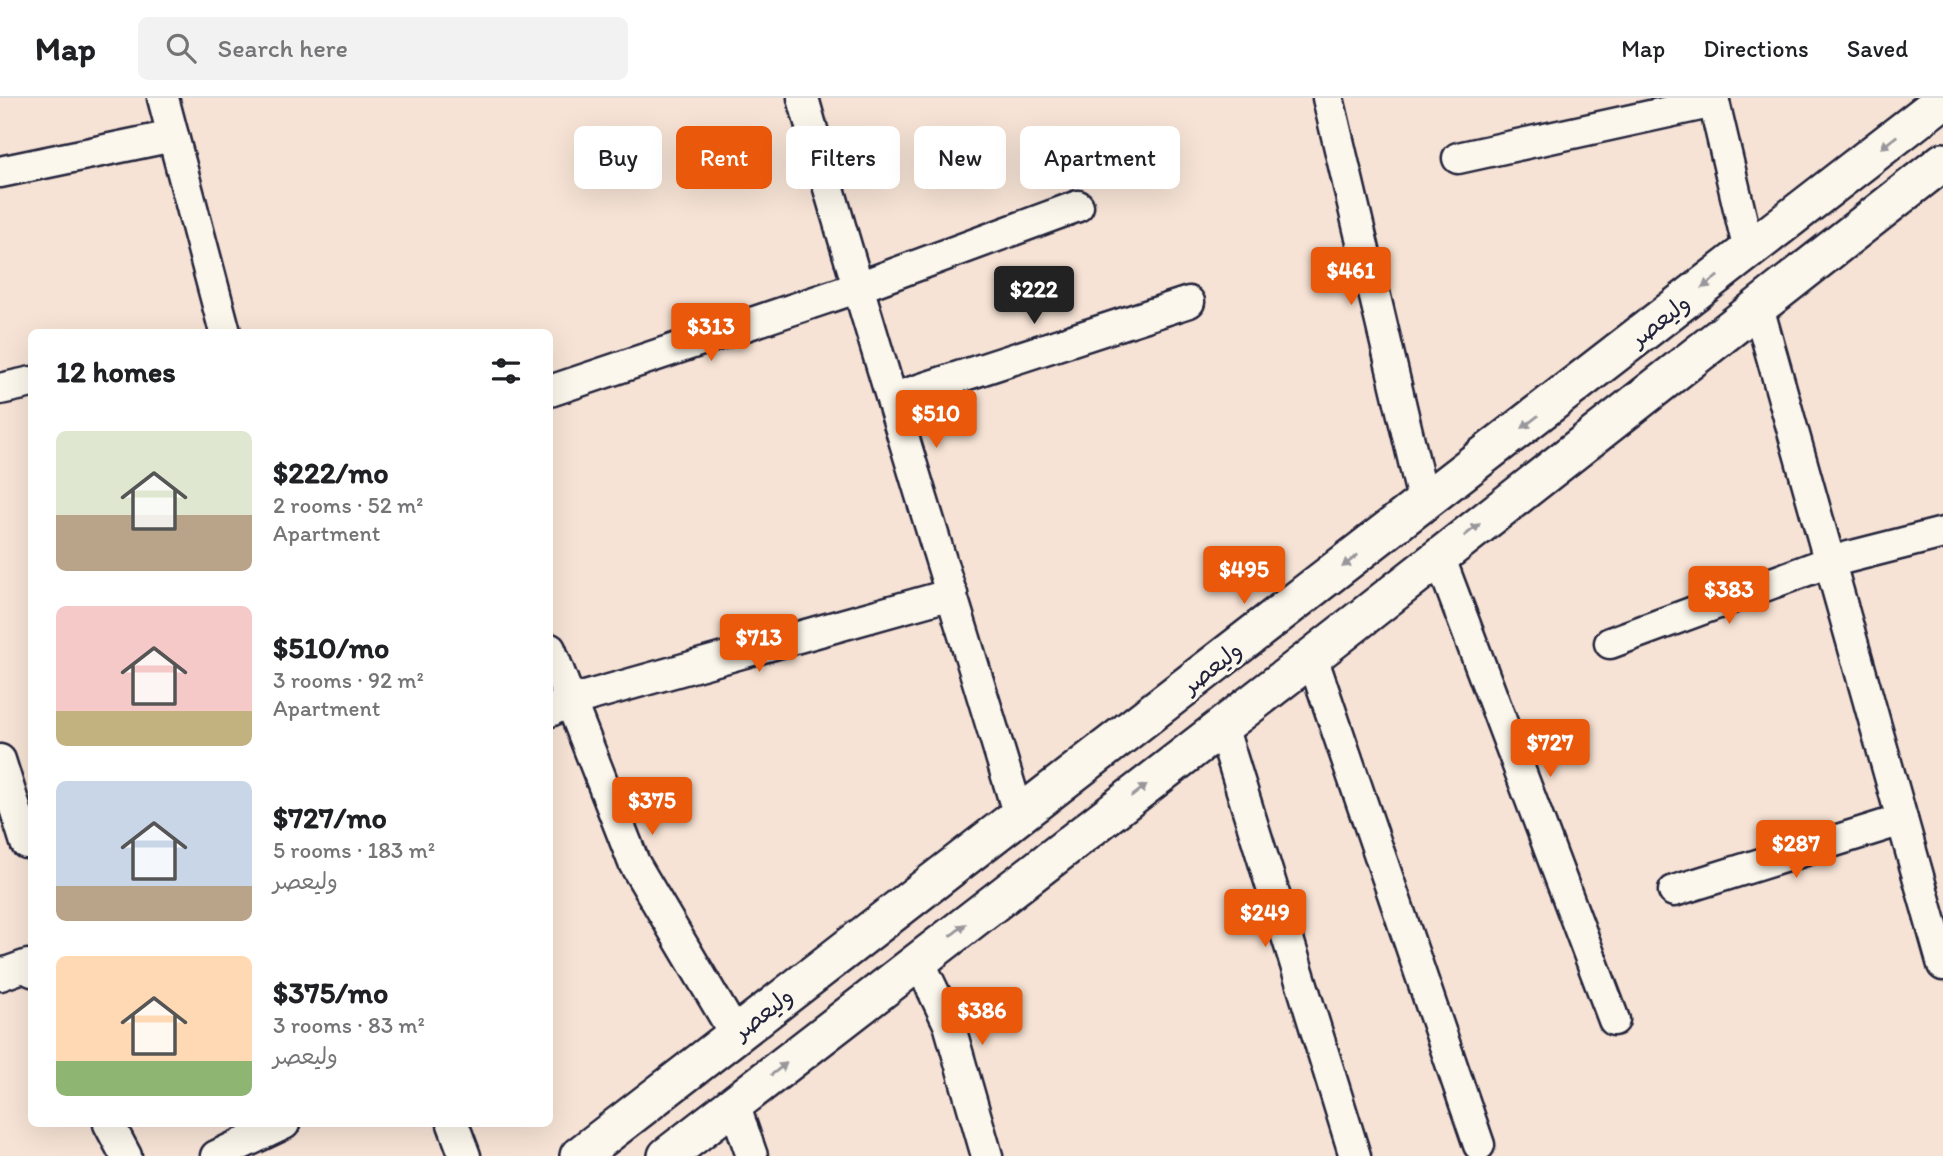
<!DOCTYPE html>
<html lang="en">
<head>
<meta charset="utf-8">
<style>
  :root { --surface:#fff; --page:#f2f2f2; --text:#202124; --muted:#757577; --line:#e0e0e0; --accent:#ea580c }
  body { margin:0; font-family:Itim,"Playpen Sans Arabic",sans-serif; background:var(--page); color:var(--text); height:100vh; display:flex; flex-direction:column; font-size:26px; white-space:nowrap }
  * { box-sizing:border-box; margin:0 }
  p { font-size:23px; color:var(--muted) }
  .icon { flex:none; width:38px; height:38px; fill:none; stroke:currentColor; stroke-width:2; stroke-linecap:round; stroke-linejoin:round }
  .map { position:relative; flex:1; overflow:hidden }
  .details { position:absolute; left:28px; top:231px; width:525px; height:798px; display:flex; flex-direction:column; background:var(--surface); border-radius:10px; box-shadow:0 7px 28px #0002 }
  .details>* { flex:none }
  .banner { position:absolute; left:574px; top:28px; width:665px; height:63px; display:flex; gap:14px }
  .price { position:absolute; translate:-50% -60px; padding:0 16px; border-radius:7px; background:var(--accent); color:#fff; font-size:23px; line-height:46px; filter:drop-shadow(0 2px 4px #0008) }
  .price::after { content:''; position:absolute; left:50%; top:42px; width:21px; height:16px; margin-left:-10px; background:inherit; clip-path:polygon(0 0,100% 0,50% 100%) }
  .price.active { background:#222; color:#fff }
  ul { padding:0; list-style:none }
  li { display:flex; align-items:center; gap:21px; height:175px; padding:0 28px }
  li span { display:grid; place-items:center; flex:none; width:196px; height:140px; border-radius:10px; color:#555 }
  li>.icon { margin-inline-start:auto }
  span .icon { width:84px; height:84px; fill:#fffc; stroke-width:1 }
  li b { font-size:30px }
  h2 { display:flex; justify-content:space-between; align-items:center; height:84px; padding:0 28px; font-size:30px }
  .tag { padding:0 24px; border-radius:10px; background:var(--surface); box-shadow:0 7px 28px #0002; font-size:24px; line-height:63px }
  .tag.active { background:var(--accent); color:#fff }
  header { display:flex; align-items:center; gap:42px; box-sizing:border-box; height:98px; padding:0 35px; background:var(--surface); border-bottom:2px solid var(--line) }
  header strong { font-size:33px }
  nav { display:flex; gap:38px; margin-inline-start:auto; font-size:24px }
  .search { width:490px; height:63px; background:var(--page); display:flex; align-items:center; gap:18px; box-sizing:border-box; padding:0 24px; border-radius:10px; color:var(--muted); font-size:26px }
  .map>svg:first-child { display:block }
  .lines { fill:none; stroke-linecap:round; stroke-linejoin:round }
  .minor-casing { stroke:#22223b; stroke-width:35 }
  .tertiary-casing { stroke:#22223b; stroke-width:42 }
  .minor { stroke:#fbf7ec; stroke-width:30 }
  .tertiary { stroke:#fbf7ec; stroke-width:37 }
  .oneway { fill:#99979c }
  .labels { text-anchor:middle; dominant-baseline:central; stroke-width:6; stroke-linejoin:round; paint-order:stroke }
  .street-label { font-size:24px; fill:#22223b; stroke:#fbf7ec }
</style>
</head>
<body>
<header>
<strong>Map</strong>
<div class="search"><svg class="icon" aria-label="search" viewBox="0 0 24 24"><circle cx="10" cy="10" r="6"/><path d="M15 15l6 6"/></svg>Search here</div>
<nav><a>Map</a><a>Directions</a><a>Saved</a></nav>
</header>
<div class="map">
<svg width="1943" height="1058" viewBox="0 0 1943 1058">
  <rect width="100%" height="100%" fill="#f6e3d5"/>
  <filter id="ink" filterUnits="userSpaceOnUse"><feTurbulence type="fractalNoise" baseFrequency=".0143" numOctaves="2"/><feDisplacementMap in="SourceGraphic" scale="14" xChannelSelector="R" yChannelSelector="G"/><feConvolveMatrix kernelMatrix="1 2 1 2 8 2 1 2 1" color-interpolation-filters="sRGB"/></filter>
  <g filter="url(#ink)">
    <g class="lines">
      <defs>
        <g id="minor">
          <polyline points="163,0 225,234"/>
          <path d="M803,0C871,241 947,479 1019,718"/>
          <polyline points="1328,0 1424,406"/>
          <polyline points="1713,0 1749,153"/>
          <polyline points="1458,60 1714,4"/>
          <polyline points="0,74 173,38"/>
          <polyline points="1758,209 1943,867"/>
          <polyline points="0,291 32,284"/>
          <polyline points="550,293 856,190 1078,108"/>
          <polyline points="894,300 1189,204"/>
          <polyline points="1439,458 1614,922"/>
          <polyline points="1610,545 1829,464 1943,435"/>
          <polyline points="550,551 634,765 735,936"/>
          <polyline points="1312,559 1479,1047"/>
          <polyline points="550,613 570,603 952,496"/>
          <polyline points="1222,628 1355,1058"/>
          <polyline points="0,662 26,745 32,744"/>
          <polyline points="1674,793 1902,722"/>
          <polyline points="919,863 949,926 987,1058"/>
          <polyline points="0,877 28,867 32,873"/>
          <polyline points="734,1006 752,1058"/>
          <polyline points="109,1026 126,1058"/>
          <polyline points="453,1026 465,1058"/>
          <polyline points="216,1058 284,1026"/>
        </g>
        <g id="tertiary">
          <polyline points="579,1058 1943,2"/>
          <polyline points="667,1058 1312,559 1943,64"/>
        </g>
      </defs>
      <use href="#minor" class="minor-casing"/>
      <use href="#tertiary" class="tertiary-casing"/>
      <use href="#minor" class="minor"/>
      <use href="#tertiary" class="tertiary"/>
    </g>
    <defs><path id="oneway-solid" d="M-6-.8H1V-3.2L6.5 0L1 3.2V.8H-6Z" transform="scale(1.75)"/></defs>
    <g class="oneway">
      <use href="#oneway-solid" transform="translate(1889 44) rotate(142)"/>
      <use href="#oneway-solid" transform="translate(1710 184) rotate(142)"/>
      <use href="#oneway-solid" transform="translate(1530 324) rotate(142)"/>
      <use href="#oneway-solid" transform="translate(1472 432) rotate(-38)"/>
      <use href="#oneway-solid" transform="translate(1350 463) rotate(142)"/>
      <use href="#oneway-solid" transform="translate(1139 693) rotate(-38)"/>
      <use href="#oneway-solid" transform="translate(958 832) rotate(-38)"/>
      <use href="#oneway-solid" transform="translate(779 971) rotate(-38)"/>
    </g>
  </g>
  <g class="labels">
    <g class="street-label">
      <text transform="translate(1660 222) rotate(-38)">ولیعصر</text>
      <text transform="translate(1212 569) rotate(-38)">ولیعصر</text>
      <text transform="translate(763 915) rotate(-38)">ولیعصر</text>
    </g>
  </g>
</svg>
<b class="price" style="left:1351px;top:209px">$461</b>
<b class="price active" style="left:1034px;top:228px">$222</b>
<b class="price" style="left:711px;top:265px">$313</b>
<b class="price" style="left:936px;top:352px">$510</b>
<b class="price" style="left:1244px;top:508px">$495</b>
<b class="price" style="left:1729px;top:528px">$383</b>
<b class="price" style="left:759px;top:576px">$713</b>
<b class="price" style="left:1550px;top:681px">$727</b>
<b class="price" style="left:652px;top:739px">$375</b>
<b class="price" style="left:1796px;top:782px">$287</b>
<b class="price" style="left:1265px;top:851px">$249</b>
<b class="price" style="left:982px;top:949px">$386</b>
<div class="banner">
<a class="tag">Buy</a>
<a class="tag active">Rent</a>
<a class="tag">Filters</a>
<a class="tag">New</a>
<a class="tag">Apartment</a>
</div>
<section class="details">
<h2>12 homes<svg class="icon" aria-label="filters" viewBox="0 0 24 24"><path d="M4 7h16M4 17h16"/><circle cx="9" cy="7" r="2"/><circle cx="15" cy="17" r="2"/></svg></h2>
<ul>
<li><span style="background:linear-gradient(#dfe7d0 60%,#b9a48a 0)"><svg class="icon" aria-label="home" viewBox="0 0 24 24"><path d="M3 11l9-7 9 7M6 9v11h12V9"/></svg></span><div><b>$222/mo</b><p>2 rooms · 52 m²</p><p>Apartment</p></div></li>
<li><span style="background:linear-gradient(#f6c9c9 75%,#c2b280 0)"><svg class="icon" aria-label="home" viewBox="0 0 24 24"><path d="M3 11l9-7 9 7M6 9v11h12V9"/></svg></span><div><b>$510/mo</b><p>3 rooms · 92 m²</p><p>Apartment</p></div></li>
<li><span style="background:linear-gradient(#c9d6e8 75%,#b9a48a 0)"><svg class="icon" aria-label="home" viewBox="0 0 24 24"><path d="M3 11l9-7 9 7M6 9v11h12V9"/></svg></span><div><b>$727/mo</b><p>5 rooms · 183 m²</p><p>ولیعصر</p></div></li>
<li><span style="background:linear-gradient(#ffd9b3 75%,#8fb573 0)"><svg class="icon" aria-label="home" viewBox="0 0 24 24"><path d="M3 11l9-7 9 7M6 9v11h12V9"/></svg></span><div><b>$375/mo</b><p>3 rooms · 83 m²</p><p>ولیعصر</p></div></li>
</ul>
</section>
</div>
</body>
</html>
